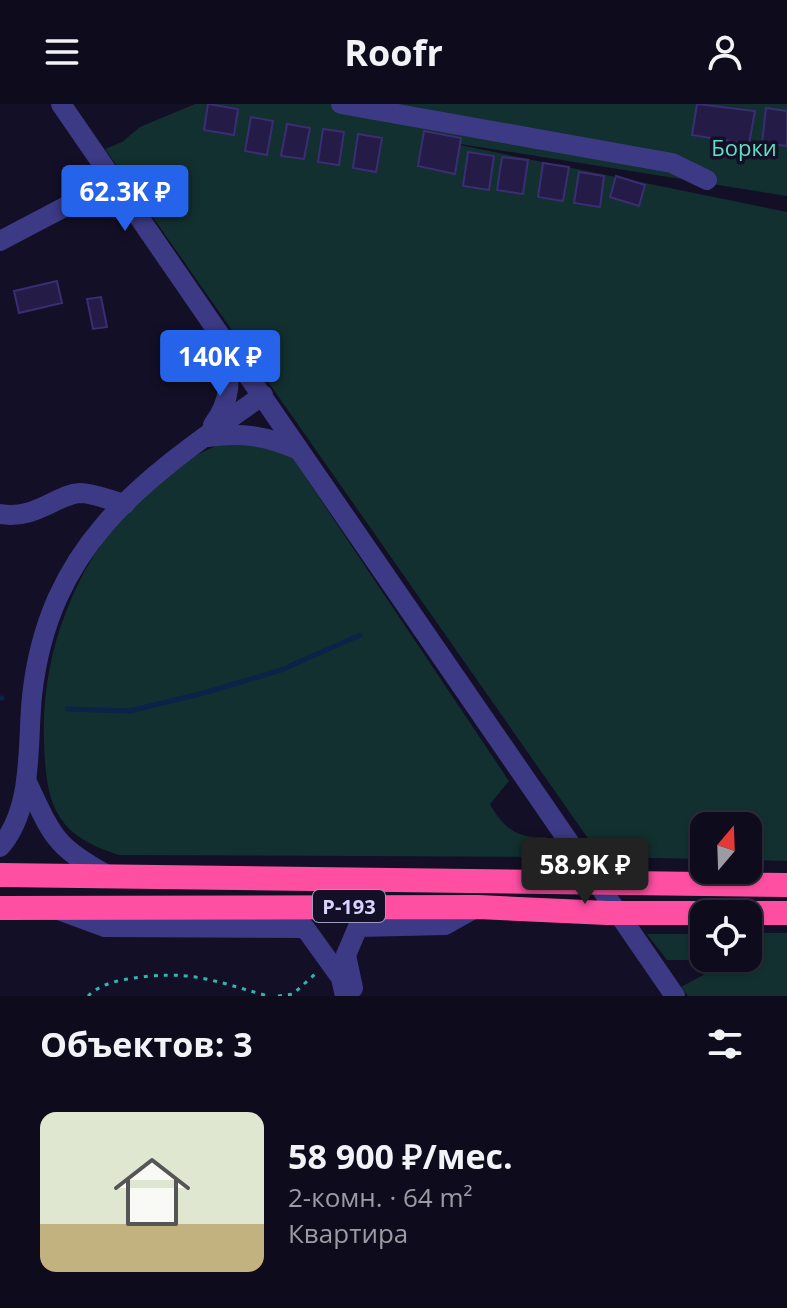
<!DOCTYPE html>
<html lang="ru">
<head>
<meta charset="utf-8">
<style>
  :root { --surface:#0e0b1c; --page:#171425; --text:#f1f3f6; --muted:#9b9ba3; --line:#2e2b3b; --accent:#2563eb }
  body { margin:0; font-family:"Open Sans",sans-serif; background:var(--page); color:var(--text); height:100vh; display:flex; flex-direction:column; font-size:30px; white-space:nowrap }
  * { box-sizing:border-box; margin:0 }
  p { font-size:26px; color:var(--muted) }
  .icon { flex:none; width:44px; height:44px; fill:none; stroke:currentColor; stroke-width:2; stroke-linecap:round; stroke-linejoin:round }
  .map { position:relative; height:892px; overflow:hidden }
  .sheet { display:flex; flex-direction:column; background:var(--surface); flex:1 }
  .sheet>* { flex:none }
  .needle { width:52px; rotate:19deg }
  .fabs { position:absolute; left:690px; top:708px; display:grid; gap:16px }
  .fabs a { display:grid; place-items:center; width:72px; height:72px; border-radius:16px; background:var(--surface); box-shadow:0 2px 6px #0004,0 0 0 2px var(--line); font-size:40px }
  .price { position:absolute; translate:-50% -68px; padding:0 18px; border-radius:8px; background:var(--accent); color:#fff; font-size:26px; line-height:52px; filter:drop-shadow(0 2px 4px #0008) }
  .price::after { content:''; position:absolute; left:50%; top:48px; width:24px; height:18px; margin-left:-12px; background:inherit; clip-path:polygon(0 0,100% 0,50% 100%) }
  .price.active { background:#222; color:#fff }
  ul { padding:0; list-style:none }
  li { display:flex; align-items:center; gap:24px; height:200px; padding:0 40px }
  li span { display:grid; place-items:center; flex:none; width:224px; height:160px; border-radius:16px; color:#555 }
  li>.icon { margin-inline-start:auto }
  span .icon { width:96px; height:96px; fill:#fffc; stroke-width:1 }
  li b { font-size:34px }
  h2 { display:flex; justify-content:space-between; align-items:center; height:96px; padding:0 40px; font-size:34px }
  header { display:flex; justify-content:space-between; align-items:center; height:104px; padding:0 40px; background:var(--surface); font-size:36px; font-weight:700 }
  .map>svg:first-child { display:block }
  .green { fill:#12302f }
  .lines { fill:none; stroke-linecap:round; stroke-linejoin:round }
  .stream { stroke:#0c2248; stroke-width:5 }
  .building { fill:#241b47; stroke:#3b2d73; stroke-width:2 }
  .path { stroke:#2fb8b0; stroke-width:3; stroke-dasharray:4 6; stroke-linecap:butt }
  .minor { stroke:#3d3a85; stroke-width:20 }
  .highway { stroke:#ff4fa3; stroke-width:24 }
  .labels { text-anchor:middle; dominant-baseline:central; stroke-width:7; stroke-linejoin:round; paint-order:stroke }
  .shield { fill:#130f26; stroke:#9e99be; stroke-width:2 }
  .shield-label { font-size:20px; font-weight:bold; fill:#d9d4ff }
  .park-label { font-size:22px; fill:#5fe0c0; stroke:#130f26 }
</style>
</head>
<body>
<header><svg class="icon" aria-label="menu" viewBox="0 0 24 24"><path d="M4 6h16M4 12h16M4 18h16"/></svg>Roofr<svg class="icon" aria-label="person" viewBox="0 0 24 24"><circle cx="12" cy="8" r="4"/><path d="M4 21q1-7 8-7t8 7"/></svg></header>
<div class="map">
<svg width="787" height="892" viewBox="0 0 787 892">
  <rect width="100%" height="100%" fill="#130f26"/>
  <g class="green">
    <polygon points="195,0 787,0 787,92 435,36 787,108 787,757 748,756 748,722 704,722 704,755 601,753 105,45 122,38 140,23"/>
    <path d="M231,336L290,350L509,677L490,700C503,724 518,735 546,733L560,753L119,751C55,731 46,701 44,637C39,515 111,379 231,336Z"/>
    <polygon points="748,829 787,829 787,892 688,892 681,883 707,869 689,856 667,856 647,830 704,830 704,854 748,854"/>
  </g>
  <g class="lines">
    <g class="stream">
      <polyline points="0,594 2,594"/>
      <polyline points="67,605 129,607 204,589 281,566 360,531"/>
    </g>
  </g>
  <g class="building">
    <polygon points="208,0 238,5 234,31 204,26"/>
    <polygon points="697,0 755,7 749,40 692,31"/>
    <polygon points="766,4 787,7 787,42 762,39"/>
    <polygon points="251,13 273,17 267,51 245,47"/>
    <polygon points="287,20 310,24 304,55 281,52"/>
    <polygon points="323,25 344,28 339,61 318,58"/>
    <polygon points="424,27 461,34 455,70 418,62"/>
    <polygon points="358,30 382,34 376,68 353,64"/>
    <polygon points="468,48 494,52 489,86 463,82"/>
    <polygon points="502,53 528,56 523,90 497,86"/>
    <polygon points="543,59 569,63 563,97 538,93"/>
    <polygon points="579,68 604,72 600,103 574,99"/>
    <polygon points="616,72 645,81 639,102 610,93"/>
    <polygon points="57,177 62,199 19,209 14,187"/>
    <polygon points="101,193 107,223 93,225 87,195"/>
  </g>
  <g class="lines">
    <g class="path">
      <path d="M88,892C98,882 114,877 128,875C189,865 211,876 268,892"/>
      <polyline points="278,892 293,890 315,870"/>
    </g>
    <g class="minor">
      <polyline points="61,0 675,892"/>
      <polyline points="341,0 672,59 707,76"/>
      <polyline points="0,137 116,76"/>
      <path d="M213,321C234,293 229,271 225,238"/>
      <path d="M207,333C243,328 266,332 299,346"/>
      <path d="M0,410C36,416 57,390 80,389C94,389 111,397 125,400"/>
      <path d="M26,676C53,733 54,743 111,773"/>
      <path d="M0,743C34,704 27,641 32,592C49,437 146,374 263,291"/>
      <polyline points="59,806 105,823 305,824 341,874 345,892"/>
      <polyline points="353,884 346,851 358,823 445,821 477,803"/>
    </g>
    <g class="highway">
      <polyline points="0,771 787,781"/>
      <polyline points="0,804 478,803 607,809 787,809"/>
    </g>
  </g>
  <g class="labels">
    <rect class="shield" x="313" y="786" width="72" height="32" rx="6"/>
    <g class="shield-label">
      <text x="349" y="802">Р-193</text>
    </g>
    <g class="park-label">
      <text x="744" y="43">Борки</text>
    </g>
  </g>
</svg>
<div class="fabs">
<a><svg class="needle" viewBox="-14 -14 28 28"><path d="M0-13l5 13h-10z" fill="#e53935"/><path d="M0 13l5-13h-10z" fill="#9b9ba3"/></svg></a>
<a><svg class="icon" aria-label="locate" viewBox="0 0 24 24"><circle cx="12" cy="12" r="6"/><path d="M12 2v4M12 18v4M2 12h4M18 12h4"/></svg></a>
</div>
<b class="price" style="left:125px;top:129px">62.3K ₽</b>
<b class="price" style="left:220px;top:294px">140K ₽</b>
<b class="price active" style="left:585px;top:802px">58.9K ₽</b>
</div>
<section class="sheet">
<h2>Объектов: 3<svg class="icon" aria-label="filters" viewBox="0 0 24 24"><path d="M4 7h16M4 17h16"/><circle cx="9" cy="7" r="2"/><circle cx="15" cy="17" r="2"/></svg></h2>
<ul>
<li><span style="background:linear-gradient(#dfe7d0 70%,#c2b280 0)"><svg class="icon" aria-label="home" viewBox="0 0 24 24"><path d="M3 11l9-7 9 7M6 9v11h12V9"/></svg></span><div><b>58 900 ₽/мес.</b><p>2-комн. · 64 m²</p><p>Квартира</p></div></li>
</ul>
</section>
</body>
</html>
